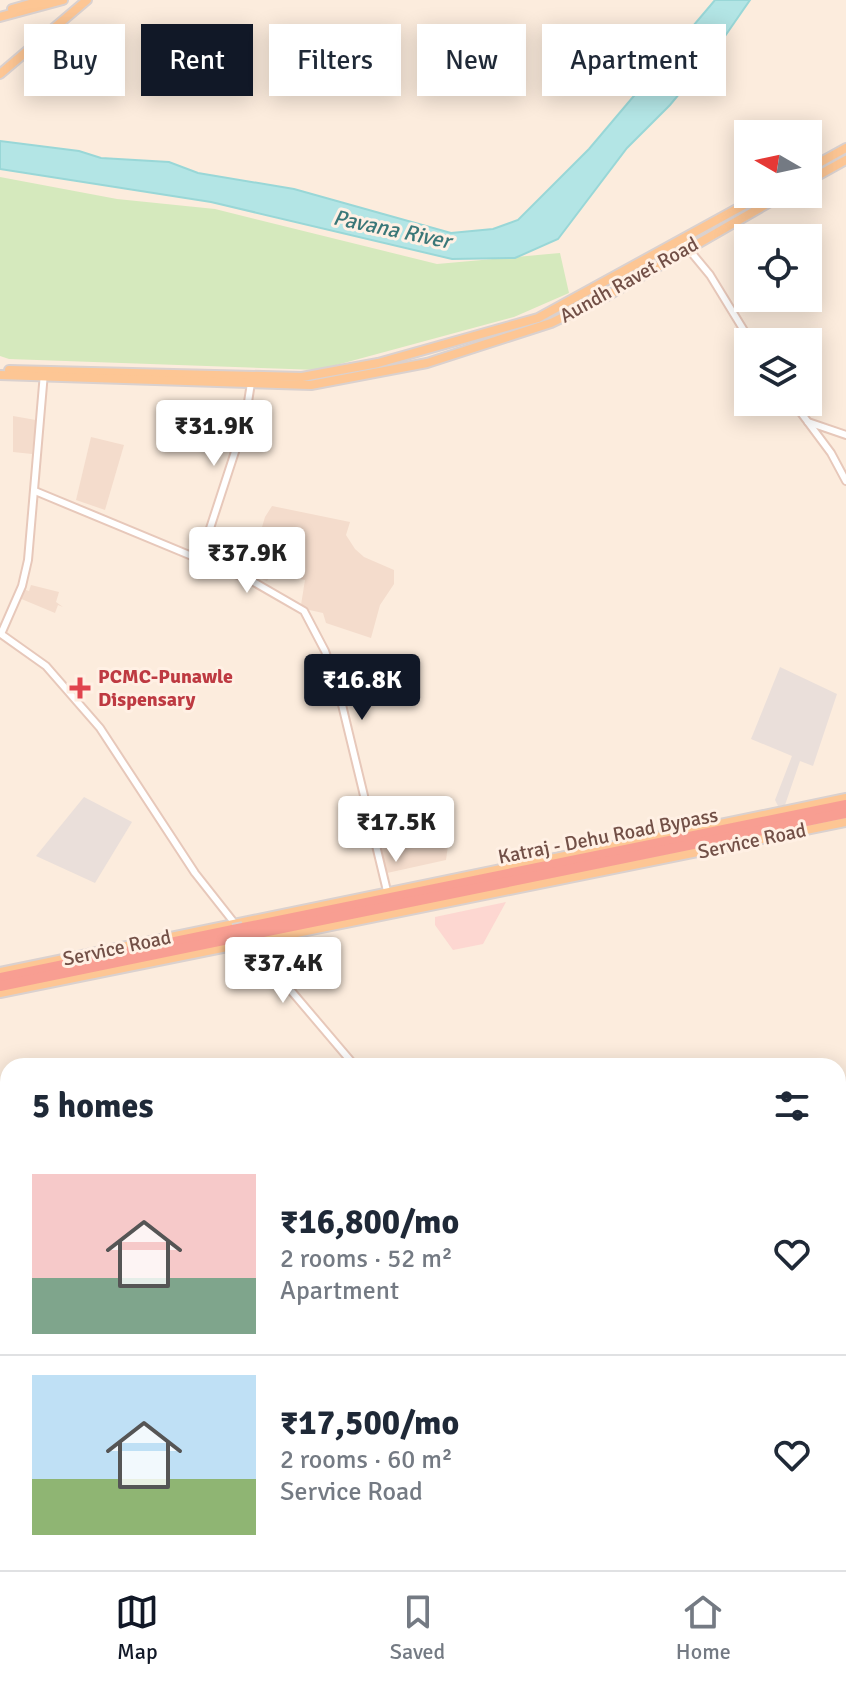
<!DOCTYPE html>
<html lang="en">
<head>
<meta charset="utf-8">
<style>
  :root { --surface:#fff; --page:#f6f6f7; --text:#1f2937; --muted:#747a83; --line:#e0e1e3; --accent:#111827 }
  body { margin:0; font-family:Signika,sans-serif; background:var(--page); color:var(--text); height:100vh; display:flex; flex-direction:column; font-size:30px; white-space:nowrap }
  * { box-sizing:border-box; margin:0 }
  p { font-size:26px; color:var(--muted) }
  .icon { flex:none; width:44px; height:44px; fill:none; stroke:currentColor; stroke-width:2; stroke-linecap:round; stroke-linejoin:round }
  .map { position:relative; flex:1; overflow:hidden }
  .details { position:absolute; left:0px; top:1058px; width:846px; height:512px; display:flex; flex-direction:column; background:var(--surface); border-radius:24px 24px 0 0; box-shadow:0 4px 20px #0003 }
  .details>* { flex:none }
  .banner { position:absolute; left:24px; top:24px; width:798px; height:72px; display:flex; gap:16px }
  .needle { width:52px; rotate:279deg }
  .tools { position:absolute; left:734px; top:120px; display:grid; gap:16px }
  .tools a { display:grid; place-items:center; width:88px; height:88px; border-radius:0px; background:var(--surface); box-shadow:0 4px 20px #0003; font-size:40px }
  .price { position:absolute; translate:-50% -68px; padding:0 18px; border-radius:8px; background:#fff; color:#222; font-size:26px; line-height:52px; filter:drop-shadow(0 2px 4px #0008) }
  .price::after { content:''; position:absolute; left:50%; top:48px; width:24px; height:18px; margin-left:-12px; background:inherit; clip-path:polygon(0 0,100% 0,50% 100%) }
  .price.on { background:var(--accent); color:#fff }
  ul { padding:0; list-style:none }
  li { display:flex; align-items:center; gap:24px; height:200px; padding:0 32px }
  li+li { border-top:2px solid var(--line) }
  li span { display:grid; place-items:center; flex:none; width:224px; height:160px; border-radius:0px; color:#555 }
  li>.icon { margin-inline-start:auto }
  span .icon { width:96px; height:96px; fill:#fffc; stroke-width:1 }
  li b { font-size:34px }
  h2 { display:flex; justify-content:space-between; align-items:center; height:96px; padding:0 32px; font-size:34px }
  .chip { padding:0 28px; border-radius:0px; background:var(--surface); box-shadow:0 4px 20px #0003; font-size:28px; line-height:72px }
  .chip.on { background:var(--accent); color:#fff }
  .menu { display:flex; justify-content:space-around; align-items:center; height:112px; border-top:2px solid var(--line); background:var(--surface); font-size:22px; color:var(--muted) }
  .menu a { display:grid; justify-items:center; gap:4px }
  .menu .on { color:var(--accent) }
  .map>svg:first-child { display:block }
  .residential { fill:#f4dccc }
  .commercial { fill:#fdd7d1 }
  .industrial { fill:#eadfda }
  .green { fill:#d5e9bd }
  .water { fill:#b3e5e5; stroke:#99d7d7; stroke-width:2 }
  .lines { fill:none; stroke-linecap:round; stroke-linejoin:round }
  .secondary-casing { stroke:#e7c8ba; stroke-width:10 }
  .primary-casing { stroke:#dad1cf; stroke-width:12 }
  .highway-casing { stroke:#dad1cf; stroke-width:14 }
  .secondary { stroke:#fff; stroke-width:6 }
  .primary { stroke:#fdc694; stroke-width:8 }
  .highway { stroke:#f89e92; stroke-width:10 }
  .highway-bridge-casing { stroke:#dad1cf; stroke-width:14; stroke-linecap:butt }
  .highway-bridge { stroke:#f89e92; stroke-width:10 }
  .health-dot { fill:#e0444e; stroke:#fff0e4; stroke-width:3 }
  .labels { text-anchor:middle; dominant-baseline:central; stroke-width:6; stroke-linejoin:round; paint-order:stroke }
  .street-label { font-size:20px; fill:#724f46; stroke:#fff0e4 }
  .health-label { font-size:20px; font-weight:bold; fill:#be3a42; stroke:#fff0e4; text-anchor:start }
  .water-label { font-size:22px; font-style:italic; fill:#3a7778; stroke:#fff0e4 }
</style>
</head>
<body>
<div class="map">
<svg width="846" height="1570" viewBox="0 0 846 1570">
  <rect width="100%" height="100%" fill="#fcecdd"/>
  <g class="residential">
    <polygon points="13,416 36,420 32,454 13,452"/>
    <polygon points="91,437 124,445 105,510 76,500"/>
    <polygon points="272,506 350,522 346,535 355,549 364,557 394,570 394,584 380,605 371,638 326,623 323,613 305,609 301,605 305,580 272,574 267,581 248,574 265,517"/>
    <polygon points="31,585 59,592 56,602 63,607 58,605 55,613 19,598 23,589 29,591"/>
    <polygon points="385,815 449,838 446,860 387,873 377,830"/>
    <polygon points="838,1373 846,1377 846,1435 838,1457"/>
    <polygon points="0,1399 8,1402 5,1506 0,1504"/>
  </g>
  <polygon class="commercial" points="506,902 483,944 453,950 435,925 435,917"/>
  <g class="industrial">
    <polygon points="780,667 837,694 813,766 800,761 785,805 778,806 775,800 792,756 751,739"/>
    <polygon points="84,797 132,822 95,883 36,856"/>
  </g>
  <polygon class="green" points="0,177 117,199 215,209 437,264 560,253 569,293 514,317 318,370 9,359 0,356"/>
  <polygon class="water" points="715,0 750,0 714,52 670,105 627,148 558,239 515,258 452,259 211,202 0,169 0,141 79,151 101,158 169,162 198,173 294,189 451,233 493,229 518,220 589,149"/>
  <g class="lines">
    <defs>
      <g id="secondary">
        <polyline points="681,240 710,275 751,342"/>
        <polyline points="44,373 28,560 22,586 1,634 46,666 100,728 195,873 236,925"/>
        <polyline points="793,402 831,453 846,481"/>
        <polyline points="808,422 846,435"/>
        <polyline points="35,491 252,581 304,611 325,651 337,684 388,895"/>
        <polyline points="200,559 245,421 251,383"/>
        <polyline points="248,940 355,1066"/>
        <polyline points="0,1248 8,1252"/>
        <polyline points="0,1568 8,1549"/>
      </g>
      <g id="primary">
        <polyline points="12,9 44,0"/>
        <polyline points="0,17 63,0"/>
        <polyline points="0,74 87,0"/>
        <polyline points="808,169 846,148"/>
        <polyline points="808,181 846,160"/>
        <polyline points="9,370 302,377 378,363 538,318 764,194"/>
        <polyline points="0,375 311,385 427,363 551,323 607,296 784,194"/>
        <polyline points="0,972 846,798"/>
        <polyline points="0,993 846,822"/>
      </g>
      <g id="highway">
        <polyline points="243,928 846,805"/>
        <polyline points="248,935 846,813"/>
        <polyline points="0,978 233,930"/>
        <polyline points="0,986 238,937"/>
      </g>
    </defs>
    <use href="#secondary" class="secondary-casing"/>
    <use href="#primary" class="primary-casing"/>
    <use href="#highway" class="highway-casing"/>
    <use href="#secondary" class="secondary"/>
    <use href="#primary" class="primary"/>
    <use href="#highway" class="highway"/>
    <defs>
      <g id="highway-bridge">
        <polyline points="233,930 243,928"/>
        <polyline points="238,937 248,935"/>
      </g>
    </defs>
    <use href="#highway-bridge" class="highway-bridge-casing"/>
    <use href="#highway-bridge" class="highway-bridge"/>
  </g>
  <path class="health-dot" d="M76 676h8v8h8v8h-8v8h-8v-8h-8v-8h8z"/>
  <g class="labels">
    <g class="street-label">
      <text transform="translate(629 280) rotate(-29)">Aundh Ravet Road</text>
      <text transform="translate(608 836) rotate(-11)">Katraj - Dehu Road Bypass</text>
      <text transform="translate(752 841) rotate(-12)">Service Road</text>
      <text transform="translate(117 948) rotate(-12)">Service Road</text>
    </g>
    <g class="health-label">
      <text x="98" y="676">PCMC-Punawle<tspan x="98" dy="23">Dispensary</tspan></text>
    </g>
    <g class="water-label">
      <text transform="translate(392 229) rotate(12)">Pavana River</text>
    </g>
  </g>
</svg>
<div class="tools">
<a><svg class="needle" viewBox="-14 -14 28 28"><path d="M0-13l5 13h-10z" fill="#e53935"/><path d="M0 13l5-13h-10z" fill="#747a83"/></svg></a>
<a><svg class="icon" aria-label="locate" viewBox="0 0 24 24"><circle cx="12" cy="12" r="6"/><path d="M12 2v4M12 18v4M2 12h4M18 12h4"/></svg></a>
<a><svg class="icon" aria-label="layers" viewBox="0 0 24 24"><path d="M12 4l9 5-9 5-9-5zM3 14l9 5 9-5"/></svg></a>
</div>
<b class="price" style="left:214px;top:468px">₹31.9K</b>
<b class="price" style="left:247px;top:595px">₹37.9K</b>
<b class="price on" style="left:362px;top:722px">₹16.8K</b>
<b class="price" style="left:396px;top:864px">₹17.5K</b>
<b class="price" style="left:283px;top:1005px">₹37.4K</b>
<div class="banner">
<a class="chip">Buy</a>
<a class="chip on">Rent</a>
<a class="chip">Filters</a>
<a class="chip">New</a>
<a class="chip">Apartment</a>
</div>
<section class="details">
<h2>5 homes<svg class="icon" aria-label="filters" viewBox="0 0 24 24"><path d="M4 7h16M4 17h16"/><circle cx="9" cy="7" r="2"/><circle cx="15" cy="17" r="2"/></svg></h2>
<ul>
<li><span style="background:linear-gradient(#f6c9c9 65%,#7fa58c 0)"><svg class="icon" aria-label="home" viewBox="0 0 24 24"><path d="M3 11l9-7 9 7M6 9v11h12V9"/></svg></span><div><b>₹16,800/mo</b><p>2 rooms · 52 m²</p><p>Apartment</p></div><svg class="icon" aria-label="heart" viewBox="0 0 24 24"><path d="M12 20l-8-8c-3-5 5-10 8-4 3-6 11-1 8 4z"/></svg></li>
<li><span style="background:linear-gradient(#bfe0f5 65%,#8fb573 0)"><svg class="icon" aria-label="home" viewBox="0 0 24 24"><path d="M3 11l9-7 9 7M6 9v11h12V9"/></svg></span><div><b>₹17,500/mo</b><p>2 rooms · 60 m²</p><p>Service Road</p></div><svg class="icon" aria-label="heart" viewBox="0 0 24 24"><path d="M12 20l-8-8c-3-5 5-10 8-4 3-6 11-1 8 4z"/></svg></li>
</ul>
</section>
</div>
<nav class="menu">
<a class="on"><svg class="icon" aria-label="map" viewBox="0 0 24 24"><path d="M3 6l6-2 6 2 6-2v14l-6 2-6-2-6 2zM9 4v14M15 6v14"/></svg>Map</a>
<a><svg class="icon" aria-label="saved" viewBox="0 0 24 24"><path d="M7 4h10v16l-5-4-5 4z"/></svg>Saved</a>
<a><svg class="icon" aria-label="home" viewBox="0 0 24 24"><path d="M3 11l9-7 9 7M6 9v11h12V9"/></svg>Home</a>
</nav>
</body>
</html>
